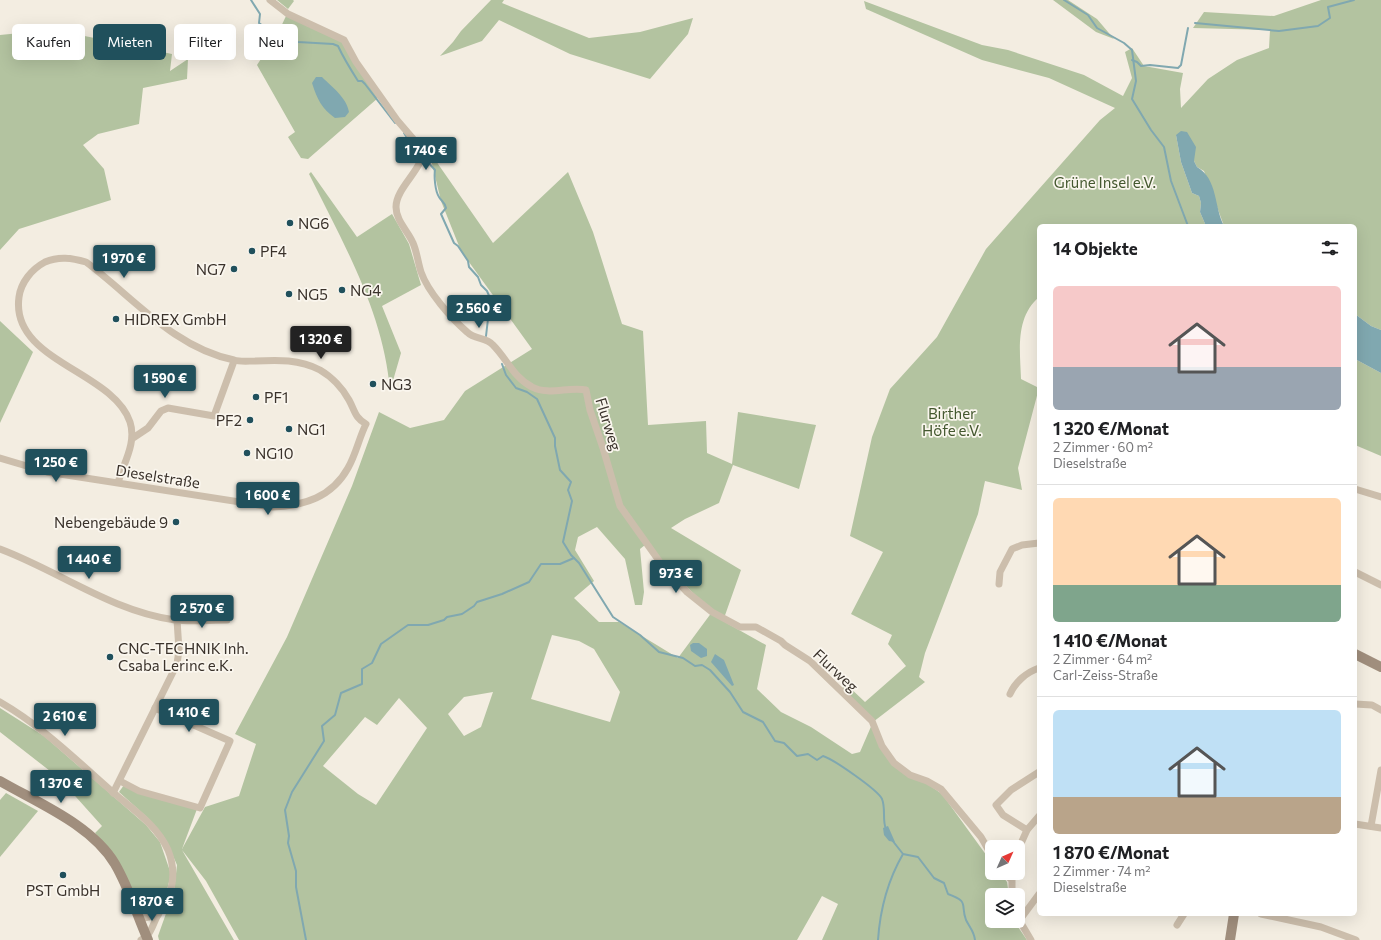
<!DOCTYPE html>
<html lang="de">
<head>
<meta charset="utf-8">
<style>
  :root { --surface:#fff; --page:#f2f2f2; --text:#202124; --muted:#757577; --line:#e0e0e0; --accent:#20505c }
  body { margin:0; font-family:Commissioner,sans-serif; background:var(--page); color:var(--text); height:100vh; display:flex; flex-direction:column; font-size:15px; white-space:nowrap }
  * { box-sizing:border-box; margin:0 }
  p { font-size:13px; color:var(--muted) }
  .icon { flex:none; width:22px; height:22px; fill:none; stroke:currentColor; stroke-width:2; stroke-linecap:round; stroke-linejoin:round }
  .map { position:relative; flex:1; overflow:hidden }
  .details { position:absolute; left:1037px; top:224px; width:320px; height:692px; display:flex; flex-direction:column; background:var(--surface); border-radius:6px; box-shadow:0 4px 16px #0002 }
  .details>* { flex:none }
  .banner { position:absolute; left:12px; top:24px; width:380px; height:36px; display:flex; gap:8px }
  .needle { width:26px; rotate:45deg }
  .controls { position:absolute; left:985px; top:840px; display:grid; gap:8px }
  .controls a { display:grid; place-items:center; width:40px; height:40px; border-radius:6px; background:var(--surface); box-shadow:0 4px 16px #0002; font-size:20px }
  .price { position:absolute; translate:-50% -34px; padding:0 9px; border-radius:4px; background:var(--accent); color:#fff; font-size:13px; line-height:26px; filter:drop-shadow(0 1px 2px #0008) }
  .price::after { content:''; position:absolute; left:50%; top:24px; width:12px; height:9px; margin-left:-6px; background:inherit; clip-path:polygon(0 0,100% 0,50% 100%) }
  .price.on { background:#222; color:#fff }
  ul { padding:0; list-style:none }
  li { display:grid; align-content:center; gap:8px; height:212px; padding:0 16px }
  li+li { border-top:1px solid var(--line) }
  li span { display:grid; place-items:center; height:124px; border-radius:6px; color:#555 }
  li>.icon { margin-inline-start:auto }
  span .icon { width:72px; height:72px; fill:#fffc; stroke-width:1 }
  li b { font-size:17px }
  h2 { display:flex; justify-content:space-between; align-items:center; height:48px; padding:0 16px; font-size:17px }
  .tag { padding:0 14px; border-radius:6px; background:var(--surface); box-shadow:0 4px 16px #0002; font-size:14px; line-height:36px }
  .tag.on { background:var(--accent); color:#fff }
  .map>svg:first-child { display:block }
  .green { fill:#b3c3a0; fill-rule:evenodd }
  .water { fill:#80a8b0 }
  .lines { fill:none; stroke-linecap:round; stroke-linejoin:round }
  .stream { stroke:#80a8b0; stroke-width:2 }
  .street { stroke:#ccbeac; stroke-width:7 }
  .secondary { stroke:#a08e7d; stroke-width:10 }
  .poi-dot { fill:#20505c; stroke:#faf6ee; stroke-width:1.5 }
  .labels { text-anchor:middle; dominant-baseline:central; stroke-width:3.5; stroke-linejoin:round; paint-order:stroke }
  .park-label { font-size:15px; fill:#44582f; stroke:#faf6ee }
  .poi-label { font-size:15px; fill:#3a322b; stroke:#faf6ee; text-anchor:start }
  .street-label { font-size:15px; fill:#3a322b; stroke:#faf6ee }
</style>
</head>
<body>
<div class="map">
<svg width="1381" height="940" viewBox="0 0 1381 940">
  <rect width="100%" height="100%" fill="#f3ede1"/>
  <g class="green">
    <polygon points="277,0 293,0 294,1 288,9"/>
    <polygon points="491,0 504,0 502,3 589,38 640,32 693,18 688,34 650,79 570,54 499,20 482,41 440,56 453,42 461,31"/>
    <polygon points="1053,0 1068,0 1097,19 1114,39 1096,32"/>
    <path d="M1321,0H1381V330L1371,326L1355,314V226H1224L1204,171L1197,167L1194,161V152L1176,135L1181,162L1192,193L1199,196L1201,203L1200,212L1206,226H1039V297C1015,318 1020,350 1021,379L1039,388L1018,468L1022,490L985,481L978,514L925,653L919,677L925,682L873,722L885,754L942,794L992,863V873H1000L1007,882L1009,895H992V921H1014L1027,940H822L838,904L822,896L797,940H239L206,881L182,850L234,940H159L158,936L174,891L177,865L166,840L148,818L119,792L124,785L197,809L182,849L205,807L239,796L256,744L235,734L287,637L352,486L379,412L410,428L444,420L465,391L532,349L461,251L441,201L429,151L493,243L568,172L593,232L622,324L643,331L648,425L706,421L707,453L732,464L738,412L816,425L799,489L733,465L719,503L685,519L671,528L741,570L723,621L766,645L757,689L781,712L811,727L852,754L860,752L873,722L842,688L847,685L865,702L906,666L888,644L892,635L851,614L883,552L850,536L872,437L890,389L937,337L986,249L1100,120L1115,108L1049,78L982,60L866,9L864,1L982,45L1008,50L1084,75L1123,96L1132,78L1125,52L1132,48L1144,66L1183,73L1180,89L1181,108L1208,79L1237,60L1269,48L1270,30L1193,28L1204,12L1274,16ZM597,527L625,559L635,605H642L644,592L640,549L645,545L712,612L678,658L619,622H599L574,598L594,581L575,550L578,537ZM552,635L579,641L594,649L620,692L610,722L531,699ZM493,692L481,727L464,736L448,714L464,697ZM399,698L427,728L376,805L358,794L323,766L365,717L377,725Z"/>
    <polygon points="286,16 342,42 378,98 308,159 301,158 288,137 295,132 257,65 278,33"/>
    <polygon points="20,33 62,40 75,34 172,54 170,71 188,59 187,79 143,88 139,124 98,134 83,145 104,169 111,200 19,229 0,250 0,35"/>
    <path d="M311,172L357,237L392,214L409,244L421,285L382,306L401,353L390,391C384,313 343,243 309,174Z"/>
    <polygon points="0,321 33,352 0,423"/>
    <polygon points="1355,359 1381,373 1381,456 1355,445"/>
    <polygon points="0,708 44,736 146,825 160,842 171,874 166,894 154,910 145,913 111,851 95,833 102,826 59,778 0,732"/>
    <polygon points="6,793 38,811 0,857 0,800"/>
  </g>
  <g class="water">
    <path d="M316,77H322C332,87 347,98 349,112L345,117L335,118C322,109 317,99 312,83Z"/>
    <path d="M1181,131L1187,132L1196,147L1194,161L1197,167C1218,179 1214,207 1224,226H1206L1200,212L1201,203L1199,196L1192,193L1181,162L1176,135Z"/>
    <polygon points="1355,314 1371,326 1381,330 1381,373 1355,359"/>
    <polygon points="693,643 699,643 707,649 707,656 701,658 691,651 690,645"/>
    <polygon points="715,654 724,660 734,685 732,686 711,662"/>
    <polygon points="888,826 895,842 889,841 884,835 883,828"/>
  </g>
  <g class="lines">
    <g class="stream">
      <path d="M251,0L260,14L259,23L271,32L298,42L333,44L338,46C344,59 351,70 358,81H362L365,84L395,123"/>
      <polyline points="1064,0 1088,15 1097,28 1124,43 1132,50 1136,81 1132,99 1151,130 1164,147 1171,181 1188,226"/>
      <polyline points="1195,23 1279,31 1318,26 1330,18 1328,7 1354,0"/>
      <polyline points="1132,60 1137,62 1141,66 1150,65 1178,68 1181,65 1188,28"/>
      <polyline points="404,133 411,144"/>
      <path d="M426,160L435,170C434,176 435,191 439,197C441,201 445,202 446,208L441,214L454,243L458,246L468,261L469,267L478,277L481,285L487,291L490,298L486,313L488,319L486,336"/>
      <path d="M502,364L506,375L516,388L527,392L537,399L555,438V446L560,470L571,482L568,490L572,501L563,542L571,555L579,563L613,617L640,635L659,652L683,658L695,666L702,665L710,670L730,692L743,712L763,722L775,741L784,743L797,756L808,754L817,760L823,756C833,759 878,790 882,799C886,809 882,820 886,829"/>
      <path d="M892,840L903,854L918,857L934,878L944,883L948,894C970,902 960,904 966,920C970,928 974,931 975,940"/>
      <polyline points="306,940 296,887 296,871 288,843 289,836 285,810 292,792 324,741 322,726 335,715 341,693 362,684 362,669 372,663 381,644 408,625 428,625 444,620 447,617 462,614 474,606 477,602 502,594 529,582 541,564 560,564 574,558"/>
      <path d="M878,940C880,910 888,880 903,854"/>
    </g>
    <g class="street">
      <path d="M270,0L288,14L344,40L356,62L397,120L421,148C428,166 396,186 396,207C396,221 408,231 413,243C417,252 418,263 421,272C428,292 451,318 467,332C475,340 486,337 493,345C507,359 514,378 532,387C549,396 569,386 586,390L590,410L603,448L620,506L662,565L687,592L712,612L740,627H756L781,641L785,645L810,661L872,721L882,746L894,763L910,775L927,781L941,789L981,837L992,856"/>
      <polyline points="133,438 148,428 161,411 168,408 214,416 234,361"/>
      <path d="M0,458L47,472L272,507C304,506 332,497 348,468C356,454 359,438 366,424C355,418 355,411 349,400C343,389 332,377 320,370C299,359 278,360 255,361C248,361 240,362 234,360C174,348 133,297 86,262C72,258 59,256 45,262C32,269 21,282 19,297C10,361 113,371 130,422C137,443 123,464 118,483"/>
      <polyline points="1355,489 1381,497"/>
      <path d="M0,549C59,571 111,611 175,620C192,622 210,620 227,620"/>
      <polyline points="1355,572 1381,585"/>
      <polyline points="999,584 1000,572 1012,549 1022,545 1039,543"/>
      <path d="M1010,694C1015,682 1027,672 1039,668"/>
      <path d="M0,702C40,725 73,757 107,787C129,807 156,823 168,850C177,872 173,895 159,913C153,922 152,935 141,940"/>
      <polyline points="1355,704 1372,705 1381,710"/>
      <polyline points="120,781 139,791 200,808 230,741 155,708"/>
      <polyline points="113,793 177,664 179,650 177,620"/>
      <polyline points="1355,824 1381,828"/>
      <polyline points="1371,826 1381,770"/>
      <polyline points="1027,830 1003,815 996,805 1011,790 1039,772"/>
      <polyline points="1018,850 1027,830 1039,816"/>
      <polyline points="1003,873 1011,879"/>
      <polyline points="1012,873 1012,895"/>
      <polyline points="137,914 144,918 158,915"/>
      <polyline points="1261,914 1321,927 1356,940"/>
      <polyline points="1018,918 1031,940"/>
      <polyline points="1019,921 1039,894"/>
      <polyline points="1177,925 1184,914"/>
    </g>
    <g class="secondary">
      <polyline points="1355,654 1381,667"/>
      <path d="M0,781C38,803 92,825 115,864C129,888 137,915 148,940"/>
      <polyline points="1230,940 1234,914"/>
    </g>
  </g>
  <g class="poi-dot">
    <circle cx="290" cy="223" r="4"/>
    <circle cx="252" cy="251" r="4"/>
    <circle cx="234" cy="269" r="4"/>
    <circle cx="342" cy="290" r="4"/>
    <circle cx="289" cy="294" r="4"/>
    <circle cx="116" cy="319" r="4"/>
    <circle cx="373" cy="384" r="4"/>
    <circle cx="256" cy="397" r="4"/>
    <circle cx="250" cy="420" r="4"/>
    <circle cx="289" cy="429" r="4"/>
    <circle cx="247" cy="453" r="4"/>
    <circle cx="176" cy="522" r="4"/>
    <circle cx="110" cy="657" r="4"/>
    <circle cx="63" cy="875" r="4"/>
  </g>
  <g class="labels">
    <g class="park-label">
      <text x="1105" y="182">Grüne Insel e.V.</text>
      <text x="952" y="413">Birther<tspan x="952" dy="17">Höfe e.V.</tspan></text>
    </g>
    <g class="poi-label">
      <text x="298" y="223">NG6</text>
      <text x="260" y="251">PF4</text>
      <text x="226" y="269" text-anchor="end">NG7</text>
      <text x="350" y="290">NG4</text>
      <text x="297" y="294">NG5</text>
      <text x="124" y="319">HIDREX GmbH</text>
      <text x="381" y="384">NG3</text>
      <text x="264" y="397">PF1</text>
      <text x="242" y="420" text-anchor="end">PF2</text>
      <text x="297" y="429">NG1</text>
      <text x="255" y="453">NG10</text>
      <text x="168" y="522" text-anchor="end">Nebengebäude 9</text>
      <text x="118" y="648">CNC-TECHNIK Inh.<tspan x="118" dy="17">Csaba Lerinc e.K.</tspan></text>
      <text x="63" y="890" text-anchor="middle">PST GmbH</text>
    </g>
    <g class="street-label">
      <text transform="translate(609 424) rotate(73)">Flurweg</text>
      <text transform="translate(158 476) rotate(9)">Dieselstraße</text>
      <text transform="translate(836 670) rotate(43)">Flurweg</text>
    </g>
  </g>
</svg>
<div class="controls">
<a><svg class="needle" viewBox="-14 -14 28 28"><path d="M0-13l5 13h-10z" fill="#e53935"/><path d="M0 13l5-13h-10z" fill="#757577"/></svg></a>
<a><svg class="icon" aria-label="layers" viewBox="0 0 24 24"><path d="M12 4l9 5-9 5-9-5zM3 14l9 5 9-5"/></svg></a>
</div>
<b class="price" style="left:426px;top:171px">1 740 €</b>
<b class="price" style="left:124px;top:279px">1 970 €</b>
<b class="price" style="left:479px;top:329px">2 560 €</b>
<b class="price on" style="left:321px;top:360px">1 320 €</b>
<b class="price" style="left:165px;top:399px">1 590 €</b>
<b class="price" style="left:56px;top:483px">1 250 €</b>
<b class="price" style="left:268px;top:516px">1 600 €</b>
<b class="price" style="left:89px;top:580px">1 440 €</b>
<b class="price" style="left:676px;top:594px">973 €</b>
<b class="price" style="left:202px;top:629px">2 570 €</b>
<b class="price" style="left:189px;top:733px">1 410 €</b>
<b class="price" style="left:65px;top:737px">2 610 €</b>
<b class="price" style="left:61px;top:804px">1 370 €</b>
<b class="price" style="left:152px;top:922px">1 870 €</b>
<div class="banner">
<a class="tag">Kaufen</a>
<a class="tag on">Mieten</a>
<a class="tag">Filter</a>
<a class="tag">Neu</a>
</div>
<section class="details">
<h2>14 Objekte<svg class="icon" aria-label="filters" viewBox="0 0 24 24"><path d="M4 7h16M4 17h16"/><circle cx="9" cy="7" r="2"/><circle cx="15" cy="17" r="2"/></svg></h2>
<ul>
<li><span style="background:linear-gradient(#f6c9c9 65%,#9aa5b1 0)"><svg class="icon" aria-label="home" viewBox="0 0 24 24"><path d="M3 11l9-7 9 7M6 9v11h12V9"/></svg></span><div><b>1 320 €/Monat</b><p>2 Zimmer · 60 m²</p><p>Dieselstraße</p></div></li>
<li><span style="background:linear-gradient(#ffd9b3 70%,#7fa58c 0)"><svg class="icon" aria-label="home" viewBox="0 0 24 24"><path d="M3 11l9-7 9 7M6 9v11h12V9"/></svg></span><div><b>1 410 €/Monat</b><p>2 Zimmer · 64 m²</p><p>Carl-Zeiss-Straße</p></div></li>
<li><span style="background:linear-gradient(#bfe0f5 70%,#b9a48a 0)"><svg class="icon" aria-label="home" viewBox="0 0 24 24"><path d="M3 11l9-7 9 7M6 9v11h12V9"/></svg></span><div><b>1 870 €/Monat</b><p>2 Zimmer · 74 m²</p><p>Dieselstraße</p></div></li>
</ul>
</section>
</div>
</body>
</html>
